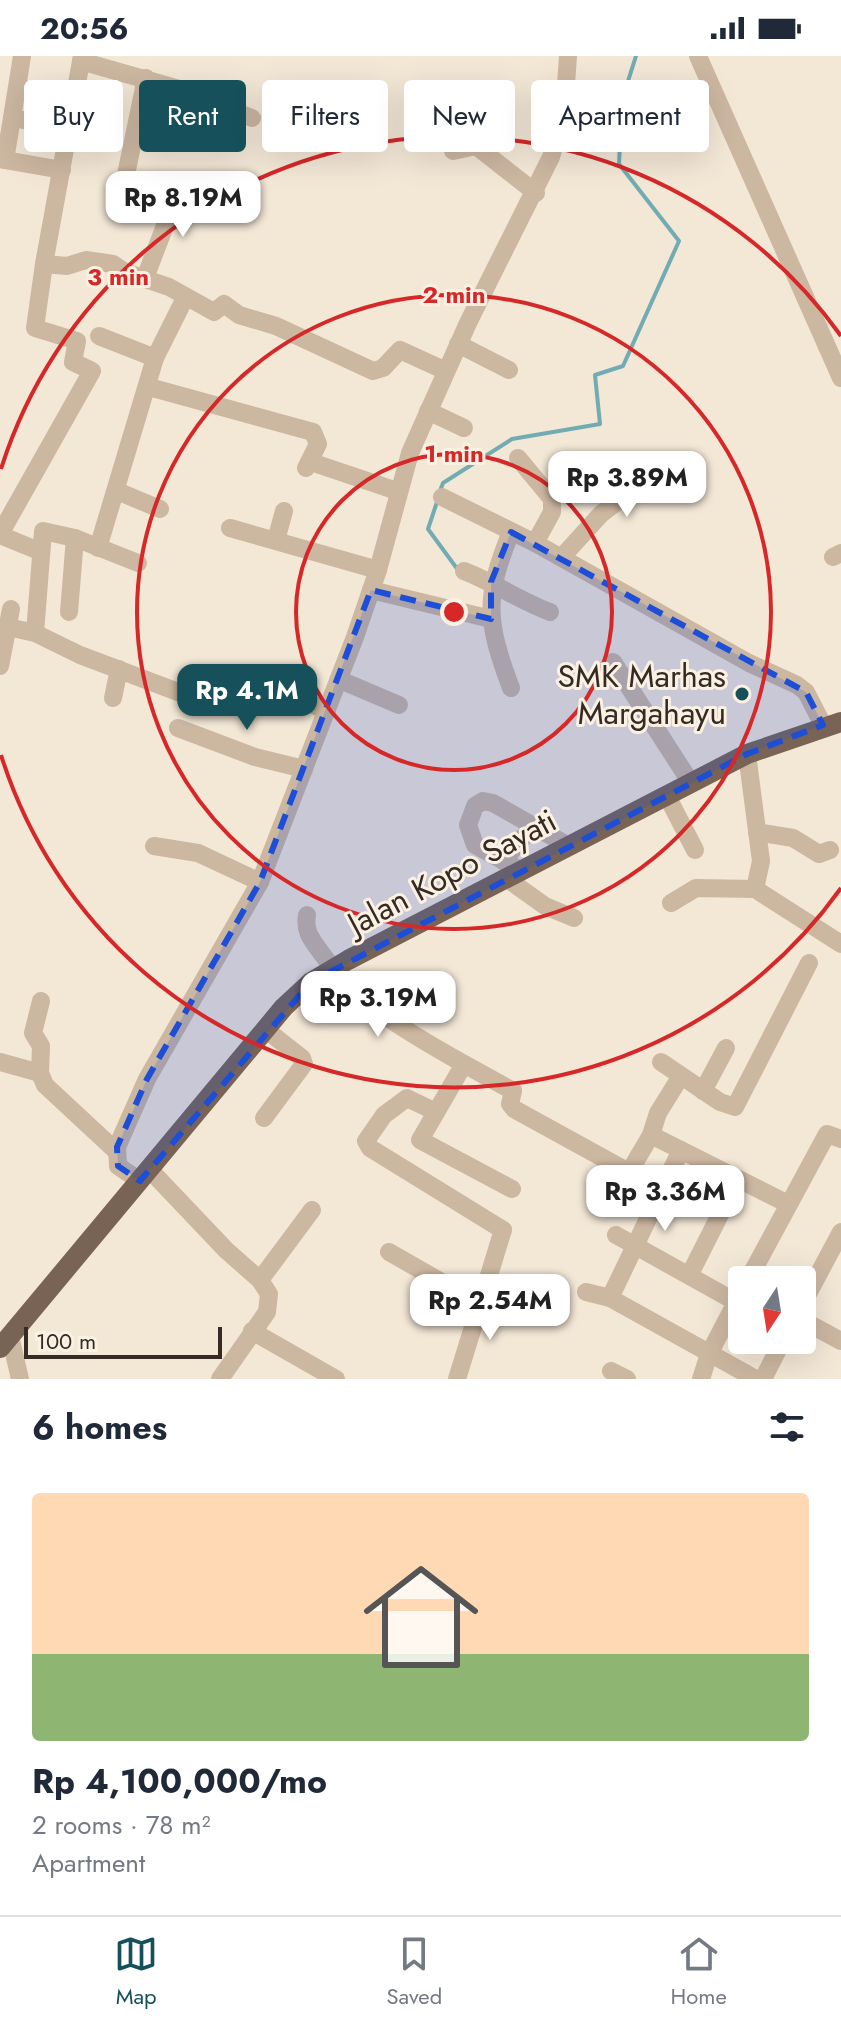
<!DOCTYPE html>
<html lang="en">
<head>
<meta charset="utf-8">
<style>
  :root { --surface:#fff; --page:#f6f6f7; --text:#1f2937; --muted:#747a83; --line:#e0e1e3; --accent:#16515b }
  body { margin:0; font-family:Jost,sans-serif; background:var(--page); color:var(--text); height:100vh; display:flex; flex-direction:column; font-size:30px; white-space:nowrap }
  * { box-sizing:border-box; margin:0 }
  p { font-size:26px; color:var(--muted) }
  .icon { flex:none; width:44px; height:44px; fill:none; stroke:currentColor; stroke-width:2; stroke-linecap:round; stroke-linejoin:round }
  .map { position:relative; height:1323px; overflow:hidden }
  .panel { display:flex; flex-direction:column; background:var(--surface); flex:1 }
  .panel>* { flex:none }
  .guide { position:absolute; left:24px; top:24px; width:794px; height:72px; display:flex; gap:16px }
  .needle { width:52px; rotate:192deg }
  .tools { position:absolute; left:728px; top:1210px; display:grid; gap:16px }
  .tools a { display:grid; place-items:center; width:88px; height:88px; border-radius:8px; background:var(--surface); box-shadow:0 8px 32px #0002; font-size:40px }
  .scale { position:absolute; left:24px; bottom:20px; width:198px; box-sizing:border-box; padding-left:8px; border:4px solid #352b24; border-top:0; font-size:22px; line-height:28px; white-space:nowrap; color:#352b24; -webkit-text-stroke:6px #fbf1e2; paint-order:stroke }
  .price { position:absolute; translate:-50% -68px; padding:0 18px; border-radius:16px; background:#fff; color:#222; font-size:26px; line-height:52px; filter:drop-shadow(0 2px 4px #0008) }
  .price::after { content:''; position:absolute; left:50%; top:48px; width:24px; height:18px; margin-left:-12px; background:inherit; clip-path:polygon(0 0,100% 0,50% 100%) }
  .price.selected { background:var(--accent); color:#fff }
  ul { padding:0; list-style:none }
  li { display:grid; align-content:center; gap:16px; height:424px; padding:0 32px }
  li span { display:grid; place-items:center; height:248px; border-radius:8px; color:#555 }
  li>.icon { margin-inline-start:auto }
  span .icon { width:144px; height:144px; fill:#fffc; stroke-width:1 }
  li b { font-size:34px }
  h2 { display:flex; justify-content:space-between; align-items:center; height:96px; padding:0 32px; font-size:34px }
  .pill { padding:0 28px; border-radius:8px; background:var(--surface); box-shadow:0 8px 32px #0002; font-size:28px; line-height:72px }
  .pill.selected { background:var(--accent); color:#fff }
  .status { display:flex; justify-content:space-between; align-items:center; height:56px; padding:0 40px; background:var(--surface); direction:ltr }
  .status svg { height:22px; fill:currentColor }
  .tab-bar { display:flex; justify-content:space-around; align-items:center; height:112px; border-top:2px solid var(--line); background:var(--surface); font-size:22px; color:var(--muted) }
  .tab-bar a { display:grid; justify-items:center; gap:4px }
  .tab-bar .selected { color:var(--accent) }
  .map>svg:first-child { display:block }
  .lines { fill:none; stroke-linecap:round; stroke-linejoin:round }
  .stream { stroke:#72acb3; stroke-width:4 }
  .minor { stroke:#ccb7a1; stroke-width:18 }
  .major { stroke:#796354; stroke-width:20 }
  .marked { fill:#1d4ed8; fill-opacity:0.2; stroke:#1d4ed8; stroke-width:6; stroke-dasharray:16 10; stroke-linejoin:round }
  .ring { fill:none; stroke:#d62828; stroke-width:4 }
  .poi-dot { fill:#16515b; stroke:#fbf1e2; stroke-width:3 }
  .labels { text-anchor:middle; dominant-baseline:central; stroke-width:6; stroke-linejoin:round; paint-order:stroke }
  .poi-label { font-size:32px; fill:#352b24; stroke:#fbf1e2; text-anchor:end }
  .street-label { font-size:32px; fill:#352b24; stroke:#fbf1e2 }
  .centre { fill:#d62828; stroke:#fbf1e2; stroke-width:4 }
  .ring-label { font-size:24px; text-anchor:middle; font-weight:bold; fill:#d62828; stroke:#fbf1e2; stroke-width:6; stroke-linejoin:round; paint-order:stroke }
</style>
</head>
<body>
<div class="status"><b>20:56</b><svg viewBox="0 0 49 12"><path d="M0 12V9h3v3zM5 12V6h3v6zM10 12V3h3v9zM15 12V0h3v12zM26 1h20v11H26zM47 4h2v5h-2z"/></svg></div>
<div class="map">
<svg width="841" height="1323" viewBox="0 0 841 1323">
  <rect width="100%" height="100%" fill="#f3e7d6"/>
  <g class="lines">
    <g class="stream">
      <polyline points="440,435 443,427 512,383 600,368 595,319 623,310 679,185 619,108 622,44 636,0"/>
      <polyline points="438,443 428,473 458,514"/>
    </g>
    <g class="minor">
      <polyline points="22,0 12,62 68,72"/>
      <polyline points="698,0 841,322"/>
      <polyline points="81,5 179,33 252,62"/>
      <polyline points="453,95 476,90 536,137"/>
      <polyline points="0,103 62,114"/>
      <polyline points="5,104 12,62"/>
      <polyline points="121,143 146,22"/>
      <polyline points="44,208 82,0"/>
      <polyline points="145,222 181,128"/>
      <polyline points="99,280 155,302"/>
      <polyline points="458,288 509,314"/>
      <polyline points="149,331 313,376 318,388 306,412"/>
      <polyline points="428,355 464,372"/>
      <polyline points="311,406 397,435"/>
      <polyline points="117,435 160,453"/>
      <polyline points="442,441 535,487 552,456 552,443 518,402"/>
      <polyline points="230,472 378,514"/>
      <polyline points="0,478 92,315 73,306 77,285 35,272 44,208 67,210 86,204 113,208 125,216 169,231 214,256 224,248 239,259 276,270 373,315 383,312 400,294 446,315"/>
      <polyline points="0,479 39,495"/>
      <polyline points="276,484 284,455"/>
      <polyline points="535,487 749,607 797,629 806,636 823,669"/>
      <polyline points="98,492 155,302 182,248"/>
      <polyline points="562,501 601,458 652,419 663,405"/>
      <polyline points="833,501 841,497"/>
      <path d="M464,515C495,527 520,545 550,556"/>
      <polyline points="371,534 491,563"/>
      <polyline points="69,556 75,482"/>
      <polyline points="8,571 35,577 80,599 178,636"/>
      <polyline points="35,577 43,475 75,482 138,507"/>
      <polyline points="613,606 691,727"/>
      <polyline points="0,610 11,553"/>
      <polyline points="340,624 399,649"/>
      <polyline points="274,631 327,655"/>
      <path d="M511,632C486,565 484,542 511,476"/>
      <polyline points="113,642 119,613"/>
      <polyline points="178,672 255,701 304,713"/>
      <polyline points="747,698 761,805 755,833"/>
      <polyline points="667,740 695,794"/>
      <polyline points="757,776 793,782 819,798 830,794"/>
      <polyline points="154,790 198,797 260,826"/>
      <polyline points="503,805 533,770"/>
      <polyline points="520,814 475,789 468,769 475,750 483,745 493,747 567,789"/>
      <polyline points="506,822 545,850 574,862"/>
      <polyline points="671,847 696,832 755,833 841,888"/>
      <path d="M307,859C304,876 312,884 322,898C359,949 409,977 464,1008L420,1084L512,1133"/>
      <polyline points="41,945 33,977 41,990 40,1017 45,1029 116,1095"/>
      <polyline points="0,1006 40,1017"/>
      <polyline points="661,1006 720,1046 735,1051 809,907"/>
      <polyline points="464,1008 513,1035 510,1048 514,1053 663,1135"/>
      <polyline points="681,1020 658,1057 651,1079 788,1148"/>
      <polyline points="703,1035 726,992"/>
      <polyline points="436,1056 407,1042 384,1059 366,1085 370,1092 503,1174 457,1323"/>
      <polyline points="264,1062 304,1008 302,1002 265,973"/>
      <polyline points="149,1113 226,1194 260,1224 269,1238 267,1256 220,1323"/>
      <polyline points="628,1118 651,1079"/>
      <polyline points="140,1125 118,1110 117,1091 147,1023 260,826 355,581 378,514 410,397 468,267 551,101 564,58 568,0"/>
      <polyline points="616,1179 736,1246"/>
      <polyline points="389,1196 480,1248"/>
      <polyline points="690,1218 738,1123"/>
      <polyline points="260,1224 312,1154"/>
      <polyline points="748,1224 827,1078 841,1083"/>
      <polyline points="586,1236 610,1242 756,1323"/>
      <polyline points="610,1242 681,1094"/>
      <polyline points="802,1249 841,1176"/>
      <polyline points="802,1264 841,1285"/>
      <polyline points="252,1275 336,1323"/>
      <polyline points="10,1280 20,1323"/>
      <polyline points="611,1315 627,1323"/>
      <polyline points="701,1323 709,1298 742,1235"/>
      <polyline points="763,1323 783,1284"/>
    </g>
    <polyline class="major" points="0,1292 284,951 311,926 348,904 747,698 841,666"/>
  </g>
  <path class="marked" d="M511,476L806,636L823,669L747,698L311,926L140,1125L118,1110L117,1091L147,1023L260,826L371,534L491,563V526Z"/>
  <g class="ring">
    <circle cx="454" cy="556" r="158"/>
    <circle cx="454" cy="556" r="317"/>
    <path d="M841 832A475 475 0 0 1 1 699M1 413A475 475 0 0 1 841 280"/>
  </g>
  <circle class="poi-dot" cx="742" cy="638" r="8"/>
  <g class="labels">
    <g class="poi-label">
      <text x="726" y="620">SMK Marhas<tspan x="726" dy="37">Margahayu</tspan></text>
    </g>
    <g class="street-label">
      <text transform="translate(452 816) rotate(-28)">Jalan Kopo Sayati</text>
    </g>
  </g>
  <circle cx="454" cy="556" r="12" class="centre"/>
  <g class="ring-label">
    <text x="118" y="229">3 min</text>
    <text x="454" y="247">2 min</text>
    <text x="454" y="406">1 min</text>
  </g>
</svg>
<div class="tools">
<a><svg class="needle" viewBox="-14 -14 28 28"><path d="M0-13l5 13h-10z" fill="#e53935"/><path d="M0 13l5-13h-10z" fill="#747a83"/></svg></a>
</div>
<div class="scale">100 m</div>
<b class="price" style="left:183px;top:183px">Rp 8.19M</b>
<b class="price" style="left:627px;top:463px">Rp 3.89M</b>
<b class="price selected" style="left:247px;top:676px">Rp 4.1M</b>
<b class="price" style="left:378px;top:983px">Rp 3.19M</b>
<b class="price" style="left:665px;top:1177px">Rp 3.36M</b>
<b class="price" style="left:490px;top:1286px">Rp 2.54M</b>
<div class="guide">
<a class="pill">Buy</a>
<a class="pill selected">Rent</a>
<a class="pill">Filters</a>
<a class="pill">New</a>
<a class="pill">Apartment</a>
</div>
</div>
<section class="panel">
<h2>6 homes<svg class="icon" aria-label="filters" viewBox="0 0 24 24"><path d="M4 7h16M4 17h16"/><circle cx="9" cy="7" r="2"/><circle cx="15" cy="17" r="2"/></svg></h2>
<ul>
<li><span style="background:linear-gradient(#ffd9b3 65%,#8fb573 0)"><svg class="icon" aria-label="home" viewBox="0 0 24 24"><path d="M3 11l9-7 9 7M6 9v11h12V9"/></svg></span><div><b>Rp 4,100,000/mo</b><p>2 rooms · 78 m²</p><p>Apartment</p></div></li>
</ul>
</section>
<nav class="tab-bar">
<a class="selected"><svg class="icon" aria-label="map" viewBox="0 0 24 24"><path d="M3 6l6-2 6 2 6-2v14l-6 2-6-2-6 2zM9 4v14M15 6v14"/></svg>Map</a>
<a><svg class="icon" aria-label="saved" viewBox="0 0 24 24"><path d="M7 4h10v16l-5-4-5 4z"/></svg>Saved</a>
<a><svg class="icon" aria-label="home" viewBox="0 0 24 24"><path d="M3 11l9-7 9 7M6 9v11h12V9"/></svg>Home</a>
</nav>
</body>
</html>
